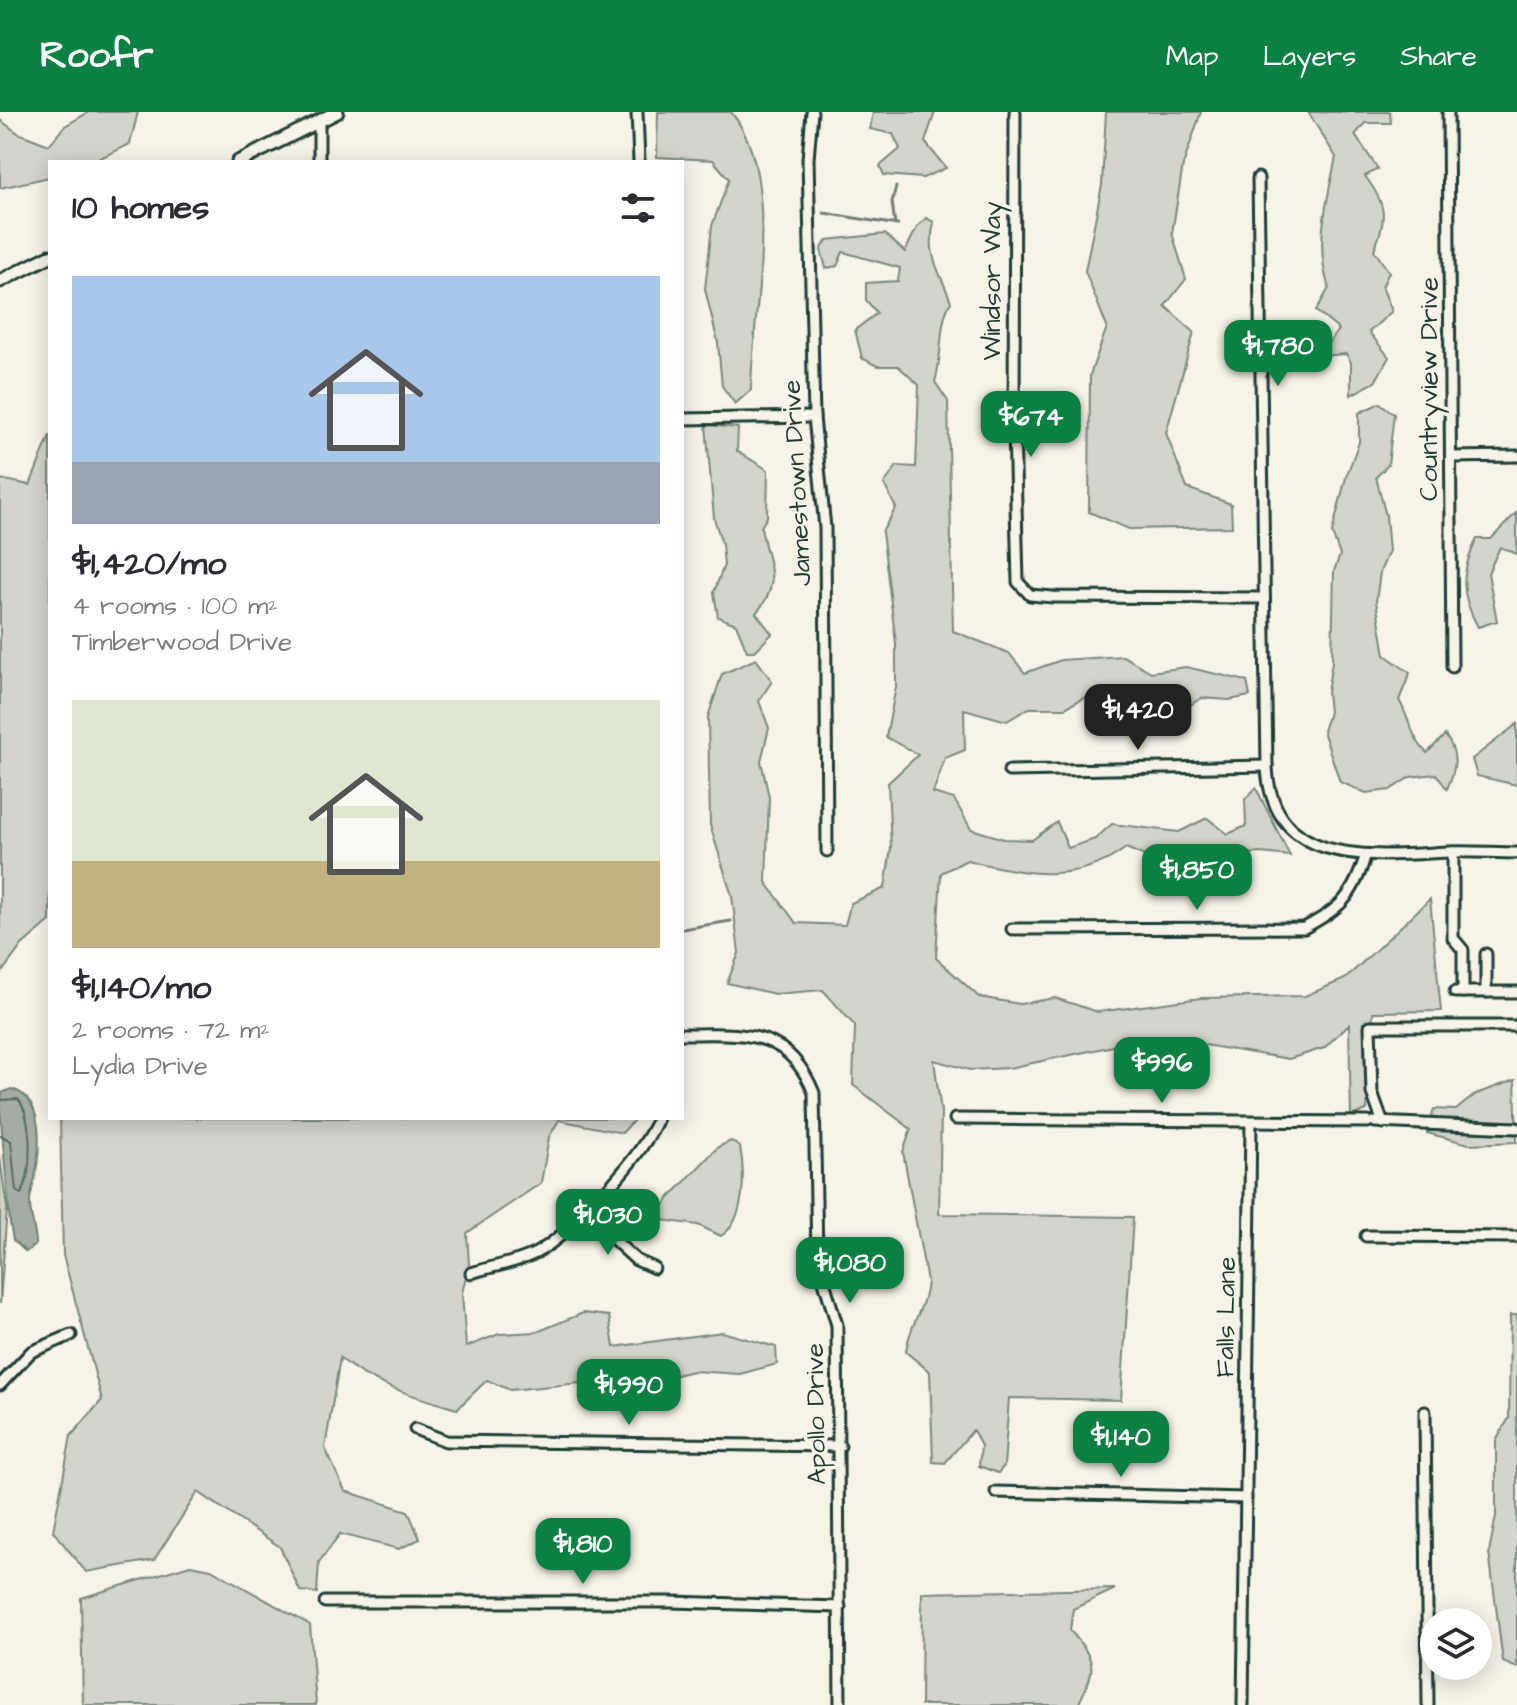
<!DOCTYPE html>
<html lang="en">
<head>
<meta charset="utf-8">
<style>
  :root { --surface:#fff; --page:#f2f2f3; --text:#2b2b33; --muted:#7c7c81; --accent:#0b8043 }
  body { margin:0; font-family:"Architects Daughter",sans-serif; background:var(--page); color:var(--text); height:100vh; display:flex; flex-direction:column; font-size:30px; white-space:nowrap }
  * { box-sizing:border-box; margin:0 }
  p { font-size:26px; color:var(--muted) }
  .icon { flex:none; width:44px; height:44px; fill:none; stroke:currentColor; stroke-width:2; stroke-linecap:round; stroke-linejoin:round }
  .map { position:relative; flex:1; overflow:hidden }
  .sheet { position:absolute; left:48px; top:48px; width:636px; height:960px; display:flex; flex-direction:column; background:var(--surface); border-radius:0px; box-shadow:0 4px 20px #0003 }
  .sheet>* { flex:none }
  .controls { position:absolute; left:1420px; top:1496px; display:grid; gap:16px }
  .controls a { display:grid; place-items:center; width:72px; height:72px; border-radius:50%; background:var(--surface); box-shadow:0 4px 20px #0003; font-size:40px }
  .price { position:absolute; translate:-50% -68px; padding:0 18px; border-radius:16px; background:var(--accent); color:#fff; font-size:26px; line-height:52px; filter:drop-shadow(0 2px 4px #0008) }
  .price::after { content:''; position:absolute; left:50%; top:48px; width:24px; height:18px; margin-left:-12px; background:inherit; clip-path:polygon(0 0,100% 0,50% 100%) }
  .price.active { background:#222; color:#fff }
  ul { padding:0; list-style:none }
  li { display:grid; align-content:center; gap:16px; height:424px; padding:0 24px }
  li span { display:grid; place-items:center; height:248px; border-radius:0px; color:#555 }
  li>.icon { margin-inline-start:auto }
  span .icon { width:144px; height:144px; fill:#fffc; stroke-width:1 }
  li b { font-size:34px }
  h2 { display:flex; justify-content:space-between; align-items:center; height:96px; padding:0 24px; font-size:34px }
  header { display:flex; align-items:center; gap:48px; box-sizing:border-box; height:112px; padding:0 40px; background:var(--accent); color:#fff }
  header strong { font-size:38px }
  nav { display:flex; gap:44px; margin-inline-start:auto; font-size:28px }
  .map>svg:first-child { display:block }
  .green { fill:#d3d5ca; stroke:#79897f; stroke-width:2 }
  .water { fill:#a4ada3; stroke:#6f8077; stroke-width:2 }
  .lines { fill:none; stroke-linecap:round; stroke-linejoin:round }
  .shore { stroke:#546a60; stroke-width:2 }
  .stream { stroke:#6f8077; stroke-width:3 }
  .minor-casing { stroke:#1f3d34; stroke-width:15 }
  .tertiary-casing { stroke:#1f3d34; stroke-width:17 }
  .minor { stroke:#f7f3e8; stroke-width:9 }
  .tertiary { stroke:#f7f3e8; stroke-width:11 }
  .labels { text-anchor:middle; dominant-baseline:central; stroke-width:7; stroke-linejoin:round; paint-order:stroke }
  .street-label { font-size:26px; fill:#1f3d34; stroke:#f7f3e8 }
</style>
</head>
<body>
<header>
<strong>Roofr</strong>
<nav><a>Map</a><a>Layers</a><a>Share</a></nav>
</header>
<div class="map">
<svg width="1517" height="1593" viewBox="0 0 1517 1593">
  <rect width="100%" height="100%" fill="#f7f3e8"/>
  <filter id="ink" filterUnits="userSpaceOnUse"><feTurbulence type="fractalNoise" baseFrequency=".0125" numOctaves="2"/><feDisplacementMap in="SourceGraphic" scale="16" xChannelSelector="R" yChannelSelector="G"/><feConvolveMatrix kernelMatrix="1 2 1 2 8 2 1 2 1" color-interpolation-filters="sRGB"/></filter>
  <g filter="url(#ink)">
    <g class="green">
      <polygon points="89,0 138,0 130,32 92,50 50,50 50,65 0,76 0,8 18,21 49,33 65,14"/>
      <path d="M658,0H731C784,64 752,199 751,278L735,292L722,274L718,231L705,177L712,114L729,67L713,48L657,45Z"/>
      <polygon points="873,0 935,0 925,30 946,56 923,66 884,63 880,54 900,37 893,22 870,17"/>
      <polygon points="1106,0 1201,0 1183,53 1172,121 1186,167 1165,194 1194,220 1166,321 1187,376 1231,392 1232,415 1129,417 1089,400 1090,263 1107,215 1085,159 1102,73"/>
      <path d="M1308,0H1390L1391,11H1365L1355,23L1378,57L1365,64C1386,92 1388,105 1374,138L1389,160L1382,175L1392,199L1369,220L1389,245L1375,270L1351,283V250L1346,242L1318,244L1339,218L1316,199L1329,176C1314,132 1327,90 1336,45Z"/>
      <path d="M926,106L934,110C926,146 940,158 951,190C938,210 943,244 935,270L948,289L953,519L1009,541L1025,561L1061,548L1123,544L1151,560L1186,555L1247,569L1250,584L1229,588L1202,586L1181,598H1110L1095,580L1065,596H1029L1007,609L964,597L965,638L945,646L933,681L954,687L971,717L1004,727L1032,728L1057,710L1068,736L1095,727L1112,712L1179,720L1207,706L1228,722L1246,714L1245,687L1256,676L1290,744L1260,741L1156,749L1126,736C1078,773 1021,762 967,748L941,761L936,846L979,885L1020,892L1055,886L1098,900L1201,886L1305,884L1345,867L1430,787L1441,899L1373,900L1367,998L1351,1004L1349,912L1324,936L1289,947L1156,925L1009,956L970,958L934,948L941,1000L939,1102L1133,1105L1121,1288L1009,1286L1004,1354L998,1361L979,1354L981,1334L973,1318L945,1351L933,1350L930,1260L906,1240C908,1215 926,1195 927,1169L903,1040L911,1017L853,973L855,914L823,878L775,882L727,871L739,841L732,784L710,713L708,605L722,562L756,547L772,569L759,589L769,616L761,649L769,685L766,770L796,811L845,813L851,791L885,776L891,736L888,671L918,643L886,625L896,575V531L882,420L896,396L884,372L897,354L916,355L919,273L898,254H877L862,246L855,218L877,201L866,188V171L898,169L900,156L843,140L837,154L826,156L821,138L827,128L885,122L905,140L917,115Z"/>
      <path d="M1380,291L1394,302L1388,353L1376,365L1386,404L1389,439L1380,460L1376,489L1385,543L1410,561L1399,588C1409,606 1412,627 1427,641L1445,623C1459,641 1456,657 1447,677L1436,662L1410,665L1390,678L1366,681L1340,670L1323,619L1329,600L1327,580L1332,550L1334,459L1340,443L1332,421L1346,365L1359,330V301Z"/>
      <path d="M706,313L738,316L737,339L768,358L767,405L761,415C767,452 784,470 756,501L772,522L755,539H747L736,512L718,505L714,480L724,453L722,432L714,406Z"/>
      <polygon points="50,323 50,809 22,833 0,863 0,367 30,373"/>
      <path d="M1517,400V442L1500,435L1488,461L1497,509L1478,515C1460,483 1460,461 1477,427H1491Z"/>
      <polygon points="1517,612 1517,673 1477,664 1472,647"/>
      <polygon points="1515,968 1517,1030 1469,1032 1427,1021 1434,997 1456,998 1476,982"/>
      <path d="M60,1006H636L622,1021L559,1008L549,1025L541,1071L467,1121L469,1152L462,1181L466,1235L499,1222L537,1220L583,1201L609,1204L614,1235L722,1220L776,1235L777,1252L740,1262L693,1259L655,1268L620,1288L591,1270L510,1278L487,1268L457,1297C418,1285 372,1274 340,1246L325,1336L345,1379L408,1399L420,1427L399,1437L340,1422L319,1450L317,1481L300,1479L280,1435L198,1380L154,1448L86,1460L53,1419L71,1324L102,1288L63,1143Z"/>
      <path d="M731,1029L740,1035C745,1062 746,1108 721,1124L698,1113L661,1108L663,1095L669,1086L718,1035Z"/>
      <polygon points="0,1045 7,1096 0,1192"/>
      <polygon points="1510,1203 1517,1203 1517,1556 1503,1550 1489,1440 1496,1404 1496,1329 1509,1306"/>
      <polygon points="190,1453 211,1457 310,1513 316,1593 83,1593 81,1486"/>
      <path d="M1115,1477L1073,1497L1070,1518C1097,1551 1097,1554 1078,1593H921L922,1481Z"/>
    </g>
    <path class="water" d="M11,977C50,986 39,1054 31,1082C27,1097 36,1117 36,1132L26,1140L13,1128L10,1111L0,997L2,981Z"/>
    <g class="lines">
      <path class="shore" d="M0,988L18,987C33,1003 33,1065 21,1082L16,1079L11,1029L0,1023"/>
      <g class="stream">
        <polyline points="824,101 898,113"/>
        <polyline points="895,113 892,90 896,75"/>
        <polyline points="682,817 731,809"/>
      </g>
      <defs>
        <g id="minor">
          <polyline points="637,0 639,50"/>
          <polyline points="812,0 808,47 814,305 825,416 827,739"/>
          <polyline points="1015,0 1014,316 1018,470 1030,483 1053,485 1264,486"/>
          <polyline points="1448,0 1452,555"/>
          <polyline points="319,9 319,50"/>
          <path d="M1258,66L1267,654C1271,758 1377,744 1448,740C1471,739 1494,741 1517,741"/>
          <polyline points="682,307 814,305"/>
          <polyline points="1451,345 1517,344"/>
          <polyline points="1009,659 1267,654"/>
          <polyline points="1453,740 1453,826 1463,838 1463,880"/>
          <path d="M1012,817L1304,816C1340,797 1353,785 1365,745"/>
          <polyline points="1486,842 1486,880"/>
          <polyline points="1455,880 1517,880"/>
          <path d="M682,922C743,922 788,915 814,981L817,1146L837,1213L840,1593"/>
          <polyline points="955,1007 1368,1010"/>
          <polyline points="1375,1010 1517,1016"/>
          <polyline points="1383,1011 1372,981 1370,914 1517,914"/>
          <polyline points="584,1100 636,1148 654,1156"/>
          <polyline points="1366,1124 1517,1125"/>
          <path d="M471,1161C492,1154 522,1150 541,1138C576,1116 643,1044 658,1006"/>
          <polyline points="0,1273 31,1240 71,1223"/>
          <polyline points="1425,1300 1428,1593"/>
          <polyline points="415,1317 446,1329 840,1334"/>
          <polyline points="996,1380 1246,1386"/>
          <polyline points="325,1490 672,1490 840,1495"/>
          <polyline points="1243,1593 1251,1010"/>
        </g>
        <g id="tertiary">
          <polyline points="238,50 337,0"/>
          <polyline points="0,169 50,144"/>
        </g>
      </defs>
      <use href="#minor" class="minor-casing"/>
      <use href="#tertiary" class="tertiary-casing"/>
      <use href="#minor" class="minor"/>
      <use href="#tertiary" class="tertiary"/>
    </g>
  </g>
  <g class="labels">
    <g class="street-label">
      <text transform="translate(992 169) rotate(-90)">Windsor Way</text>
      <text transform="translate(1429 277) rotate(-90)">Countryview Drive</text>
      <text transform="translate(797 371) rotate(-93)">Jamestown Drive</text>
      <text transform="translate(1226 1205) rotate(-89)">Falls Lane</text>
      <text transform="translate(816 1302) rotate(-91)">Apollo Drive</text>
    </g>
  </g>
</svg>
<div class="controls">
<a><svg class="icon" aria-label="layers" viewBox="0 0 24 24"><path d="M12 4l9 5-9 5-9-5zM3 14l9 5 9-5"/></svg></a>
</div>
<b class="price" style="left:1278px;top:276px">$1,780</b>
<b class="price" style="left:1031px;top:347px">$674</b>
<b class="price active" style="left:1138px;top:640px">$1,420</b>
<b class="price" style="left:1197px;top:800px">$1,850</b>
<b class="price" style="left:1162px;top:993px">$996</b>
<b class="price" style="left:608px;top:1145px">$1,030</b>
<b class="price" style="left:850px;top:1193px">$1,080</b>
<b class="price" style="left:629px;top:1315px">$1,990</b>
<b class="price" style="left:1121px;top:1367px">$1,140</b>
<b class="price" style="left:583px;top:1474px">$1,810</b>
<section class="sheet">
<h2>10 homes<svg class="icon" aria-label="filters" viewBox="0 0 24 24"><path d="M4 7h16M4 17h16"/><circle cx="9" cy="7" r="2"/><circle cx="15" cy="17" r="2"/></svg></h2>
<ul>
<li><span style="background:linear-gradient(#a9c7e8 75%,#9aa5b1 0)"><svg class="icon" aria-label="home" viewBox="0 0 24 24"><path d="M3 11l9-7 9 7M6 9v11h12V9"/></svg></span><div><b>$1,420/mo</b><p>4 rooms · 100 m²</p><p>Timberwood Drive</p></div></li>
<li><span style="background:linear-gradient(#dfe7d0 65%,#c2b280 0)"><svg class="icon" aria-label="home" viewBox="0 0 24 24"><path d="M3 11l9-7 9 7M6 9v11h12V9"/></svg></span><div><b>$1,140/mo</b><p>2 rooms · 72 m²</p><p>Lydia Drive</p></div></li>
</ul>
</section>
</div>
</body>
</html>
